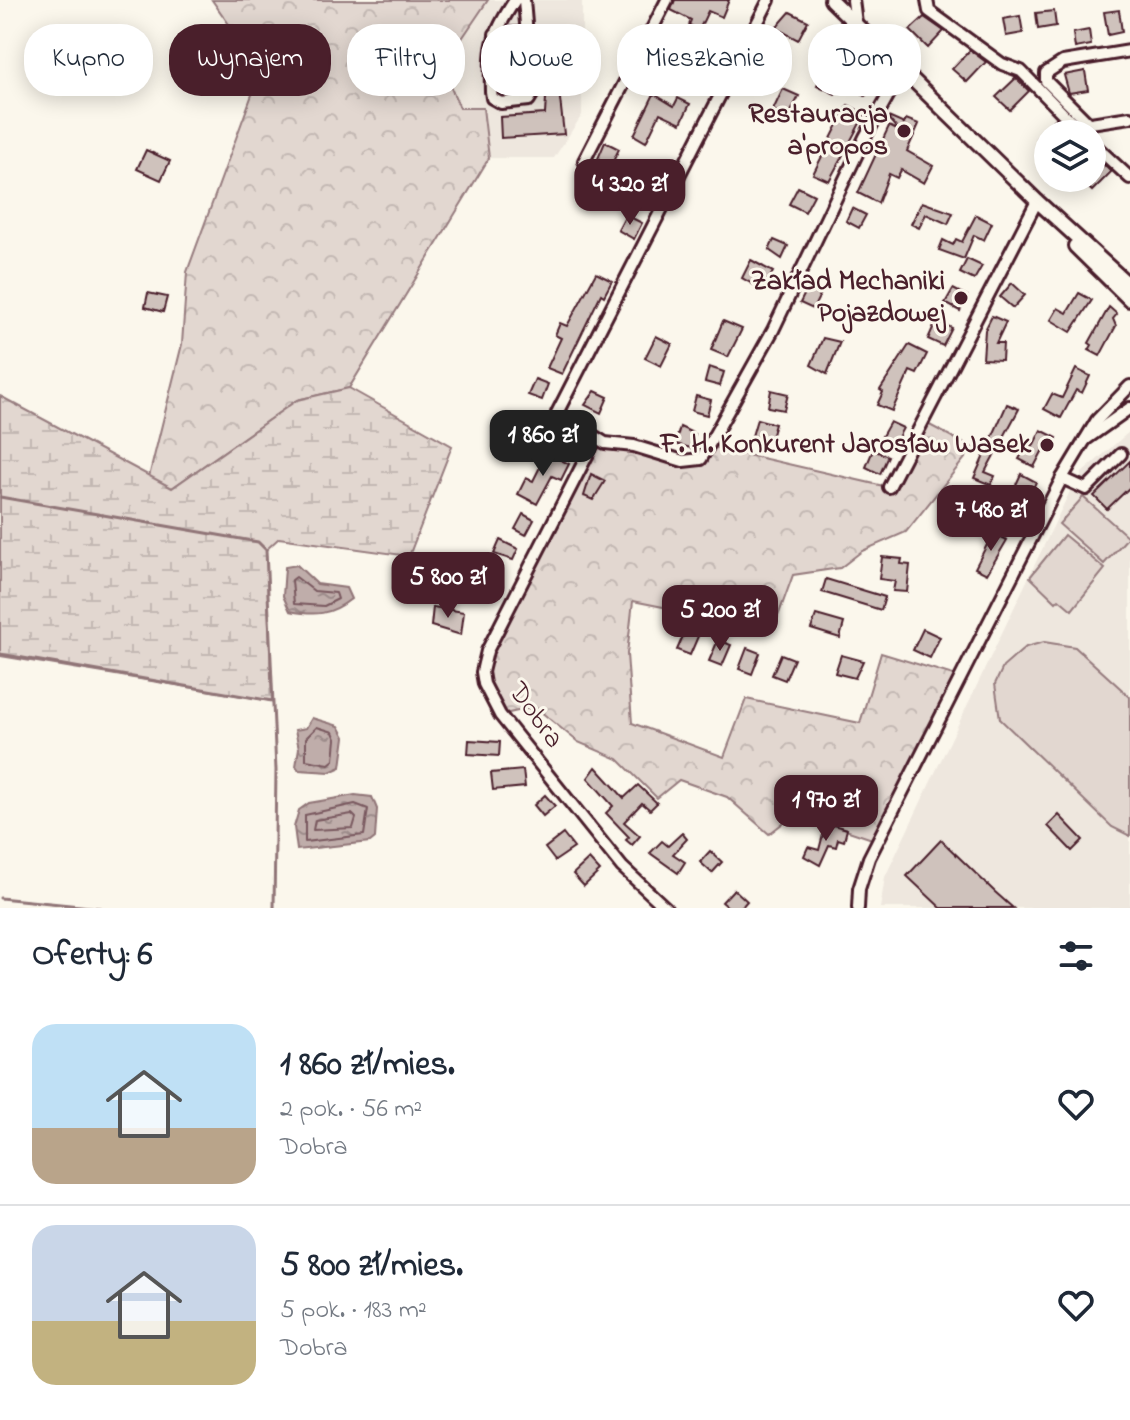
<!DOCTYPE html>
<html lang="pl">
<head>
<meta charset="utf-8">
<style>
  :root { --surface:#fff; --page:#f2f2f3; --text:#1f2937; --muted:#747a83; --line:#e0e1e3; --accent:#4a1f2b }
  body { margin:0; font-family:"Indie Flower",sans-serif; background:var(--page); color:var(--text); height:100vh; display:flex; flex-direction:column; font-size:30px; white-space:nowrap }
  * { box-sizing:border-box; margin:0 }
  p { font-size:26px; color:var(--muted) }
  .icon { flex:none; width:44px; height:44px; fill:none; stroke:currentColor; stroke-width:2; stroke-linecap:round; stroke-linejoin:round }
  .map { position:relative; height:908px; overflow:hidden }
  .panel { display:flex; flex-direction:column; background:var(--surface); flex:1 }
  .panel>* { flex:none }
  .hud { position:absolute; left:24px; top:24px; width:1082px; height:72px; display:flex; gap:16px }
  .buttons { position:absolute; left:1034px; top:120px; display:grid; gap:16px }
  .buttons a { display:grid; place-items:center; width:72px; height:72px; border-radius:50%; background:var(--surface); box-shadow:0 4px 20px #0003; font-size:40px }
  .price { position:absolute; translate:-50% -68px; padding:0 18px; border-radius:16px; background:var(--accent); color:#fff; font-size:26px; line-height:52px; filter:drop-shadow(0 2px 4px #0008) }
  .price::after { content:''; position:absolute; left:50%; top:48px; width:24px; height:18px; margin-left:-12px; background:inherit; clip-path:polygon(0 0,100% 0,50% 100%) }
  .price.current { background:#222; color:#fff }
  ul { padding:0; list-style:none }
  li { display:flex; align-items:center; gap:24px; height:200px; padding:0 32px }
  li+li { border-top:2px solid var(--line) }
  li span { display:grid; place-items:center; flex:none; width:224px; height:160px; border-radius:24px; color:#555 }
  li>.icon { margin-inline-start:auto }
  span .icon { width:96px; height:96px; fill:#fffc; stroke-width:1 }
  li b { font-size:34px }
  h2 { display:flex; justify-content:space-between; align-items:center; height:96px; padding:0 32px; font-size:34px }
  .chip { padding:0 28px; border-radius:32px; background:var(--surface); box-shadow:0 4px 20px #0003; font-size:28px; line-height:72px }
  .chip.current { background:var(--accent); color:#fff }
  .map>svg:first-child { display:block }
  .built { fill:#eee7de }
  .forest { fill:url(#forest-crowns); stroke:#967b7e; stroke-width:2 }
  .wetland { fill:url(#wetland-marsh); stroke:#967b7e; stroke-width:2 }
  .park { fill:#e2d7d0; stroke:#967b7e; stroke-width:2 }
  .water { fill:url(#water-ripples); stroke:#907477; stroke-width:2 }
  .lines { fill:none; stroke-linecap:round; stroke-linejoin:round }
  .shore { stroke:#79585e; stroke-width:2 }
  .stream { stroke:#907477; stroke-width:3 }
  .building { fill:#cfc2bc; stroke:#4a1f2b; stroke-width:2 }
  .minor-casing { stroke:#4a1f2b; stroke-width:16 }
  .major-casing { stroke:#4a1f2b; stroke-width:18 }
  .minor { stroke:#fbf7ec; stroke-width:10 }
  .major { stroke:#fbf7ec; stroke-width:12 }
  .poi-dot { fill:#4a1f2b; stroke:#fbf7ec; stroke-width:3 }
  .labels { text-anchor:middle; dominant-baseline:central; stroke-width:6; stroke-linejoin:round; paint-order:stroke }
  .poi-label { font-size:28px; font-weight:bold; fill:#4a1f2b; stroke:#fbf7ec; text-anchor:end }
  .street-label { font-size:28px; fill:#4a1f2b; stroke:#fbf7ec }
</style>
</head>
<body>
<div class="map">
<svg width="1130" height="908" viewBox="0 0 1130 908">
  <defs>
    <pattern id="forest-crowns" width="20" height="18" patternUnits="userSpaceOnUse" patternTransform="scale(2)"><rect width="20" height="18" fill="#e2d7d0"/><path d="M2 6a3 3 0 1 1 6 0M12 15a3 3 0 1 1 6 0" fill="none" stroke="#c3b8b3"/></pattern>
    <pattern id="wetland-marsh" width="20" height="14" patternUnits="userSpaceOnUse" patternTransform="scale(2)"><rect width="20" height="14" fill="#e2d7d0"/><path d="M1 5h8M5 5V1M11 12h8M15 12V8" fill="none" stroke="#c3b8b3"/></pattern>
    <pattern id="water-ripples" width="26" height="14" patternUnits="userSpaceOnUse" patternTransform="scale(2)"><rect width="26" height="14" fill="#bfadaa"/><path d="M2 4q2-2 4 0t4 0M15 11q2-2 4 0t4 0" fill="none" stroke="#9d8c8b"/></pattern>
  </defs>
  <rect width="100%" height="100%" fill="#fbf7ec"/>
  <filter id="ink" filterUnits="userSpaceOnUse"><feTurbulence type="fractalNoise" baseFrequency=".0125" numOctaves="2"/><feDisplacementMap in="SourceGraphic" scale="16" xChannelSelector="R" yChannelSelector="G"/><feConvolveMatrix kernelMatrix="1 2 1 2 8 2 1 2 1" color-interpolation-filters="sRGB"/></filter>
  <g filter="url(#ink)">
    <g class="built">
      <polygon points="488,0 582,0 582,115 554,158 489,158 483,108 460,108 442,68"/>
      <polygon points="1130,431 1130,908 880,908 885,877 1072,487 1078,485 1082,473"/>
    </g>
    <g class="forest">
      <polygon points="212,0 488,0 442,68 460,108 483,108 489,158 349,388 297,400 172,488 149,477 182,344 187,272 261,70"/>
      <polygon points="922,421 973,448 906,532 862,551 840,568 793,575 776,622 768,628 633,601 627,654 632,723 724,757 746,699 860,723 881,653 960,677 878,841 796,813 769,834 727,797 679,780 657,798 618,759 578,742 535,707 500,715 487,693 487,651 596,438 693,463 709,446 888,487"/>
    </g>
    <polygon class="wetland" points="349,388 452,446 409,556 279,538 266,550 272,701 0,656 0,396 172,488 297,400"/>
    <g class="park">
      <polygon points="1083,497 1128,537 1104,564 1059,524"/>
      <polygon points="1064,535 1105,569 1072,610 1059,599 1056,602 1030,577"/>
      <polygon points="1044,642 1075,647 1130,697 1130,836 1112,827 1000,719 995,684 1003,667 1026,647"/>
    </g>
    <g class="water">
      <path d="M297,565L317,584L346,588L351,599C331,615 315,616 290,611L283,596L285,567Z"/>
      <polygon points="312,718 339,726 345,737 341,767 330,772 299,770 296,766 299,748 295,730 306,728"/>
      <polygon points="355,795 372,797 377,809 375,838 370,842 297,850 294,827 299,810 309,803"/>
    </g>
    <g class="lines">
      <g class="shore">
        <polygon points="296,577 314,591 336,593 338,599 324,606 294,604 292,580"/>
        <polygon points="317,727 333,732 336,739 334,760 329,764 306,760 306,738"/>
        <polygon points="355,804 368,809 364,835 305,842 305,815"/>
        <polygon points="352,814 356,818 353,828 313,830 315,820"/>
      </g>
      <g class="stream">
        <polyline points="0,497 258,542 266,550 276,770 274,908"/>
        <polyline points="0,654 272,701"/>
        <polyline points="0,898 100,908"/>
      </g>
    </g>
    <g class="building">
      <polygon points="675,0 729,0 722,17 708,11 699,30 689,25 691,20 671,10"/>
      <polygon points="1119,10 1122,32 1108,35 1104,12"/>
      <polygon points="1054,11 1056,26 1038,29 1036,13"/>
      <polygon points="790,12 808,21 798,40 776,28"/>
      <polygon points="1020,16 1023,33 1006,36 1003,19"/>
      <polygon points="924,17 944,31 928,48 910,30"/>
      <polygon points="1089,30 1091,45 1075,48 1073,33"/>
      <polygon points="694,34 718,44 707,67 689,59 682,73 659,61 672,36 690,44"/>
      <polygon points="970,50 986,62 967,82 952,69"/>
      <polygon points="826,67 844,76 835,94 817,85"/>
      <polygon points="1085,71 1088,90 1069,93 1064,75"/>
      <polygon points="867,72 878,84 865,96 853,85"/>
      <polygon points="1016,78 1029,91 1010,110 996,97"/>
      <polygon points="547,82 558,82 564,134 501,138 500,117 545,114"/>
      <polygon points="783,89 799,96 788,118 773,110"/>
      <polygon points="654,94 674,106 678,98 690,104 681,123 660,113 646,142 634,135"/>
      <polygon points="848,105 865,114 829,181 813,174"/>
      <polygon points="886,116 904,124 906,119 919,124 907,151 933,166 924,183 901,170 897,178 889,174 878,203 858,193 889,126 899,131"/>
      <polygon points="1056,118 1069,131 1048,134 1048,148 1037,138"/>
      <polygon points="605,142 619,149 597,195 585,189"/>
      <polygon points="146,150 170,161 161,180 137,169"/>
      <polygon points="1098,159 1111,172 1092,191 1078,178 1092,178 1092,165"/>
      <polygon points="628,168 642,176 634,191 620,184"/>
      <polygon points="798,187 814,195 805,212 789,204"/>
      <polygon points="922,202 953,213 948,224 926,214 919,228 911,224"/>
      <polygon points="852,208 866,215 859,228 846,221"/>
      <polygon points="626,215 642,223 634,239 618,230"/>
      <polygon points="976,215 992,223 984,240 974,235 964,259 939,250 943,240 953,245 956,239 962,242"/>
      <polygon points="774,240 788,246 782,259 769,250"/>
      <polygon points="967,259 982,266 974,280 960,273"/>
      <polygon points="751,260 773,272 763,290 742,278"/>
      <polygon points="596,273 612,281 604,296 601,294 562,374 547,368 561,338 555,335 560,323 567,326"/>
      <polygon points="1012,283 1025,295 1013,308 1000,297"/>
      <polygon points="808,287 821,293 813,309 800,303"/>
      <polygon points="953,289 967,296 960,311 945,303"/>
      <polygon points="148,293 167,297 163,312 145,307"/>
      <polygon points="1079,293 1092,300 1071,332 1051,320 1058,308 1067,313"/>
      <polygon points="1109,307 1117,314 1113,319 1116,326 1100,356 1089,350 1092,345 1089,343"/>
      <polygon points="992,316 1006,322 996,343 1003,343 1002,360 983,359 985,330"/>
      <polygon points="723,321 742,329 728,357 711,350"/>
      <polygon points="936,321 952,328 943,346 928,339"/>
      <polygon points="656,336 672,344 661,366 645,358"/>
      <polygon points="823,338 840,342 827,374 811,365"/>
      <polygon points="909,345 927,354 917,374 910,371 892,411 877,405 883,392 880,390"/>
      <polygon points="709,367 724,372 720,386 705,382"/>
      <polygon points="1076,369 1090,376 1082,393 1076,390 1061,418 1044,409 1052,394 1062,398"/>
      <polygon points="535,379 548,384 542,400 528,395"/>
      <polygon points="771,390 788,394 784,410 768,407"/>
      <polygon points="595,391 608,397 601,413 585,405"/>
      <polygon points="696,396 711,400 707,415 692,411"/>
      <polygon points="1007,404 1019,409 985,472 995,476 991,485 974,478"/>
      <polygon points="757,419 775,424 770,441 752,436"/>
      <polygon points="890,422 903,428 895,443 882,436"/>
      <polygon points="562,426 578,435 571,447 555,438"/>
      <polygon points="680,427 695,434 691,448 675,444"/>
      <polygon points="1041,430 1057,438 1050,452 1044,448 1034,467 1019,459 1028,443 1033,446"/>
      <polygon points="873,450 888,456 880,474 866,467"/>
      <polygon points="547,453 569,464 561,480 552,476 537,504 518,494 526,478 533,481"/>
      <polygon points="1130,461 1130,487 1107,509 1094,496"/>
      <polygon points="591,474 605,481 593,500 584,496"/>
      <polygon points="1021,474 1036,482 1015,526 1000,519"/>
      <polygon points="961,499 974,504 967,523 951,517"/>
      <polygon points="523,514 534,520 526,535 515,529"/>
      <polygon points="993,533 1007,540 987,574 975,568"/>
      <polygon points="500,540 518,549 513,560 494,554"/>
      <polygon points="882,557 902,559 901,564 910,565 907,592 893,591 895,581 879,579"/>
      <polygon points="489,577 501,582 494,598 482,593"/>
      <polygon points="826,579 885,597 881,610 822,592"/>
      <polygon points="433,607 464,612 461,635 431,626"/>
      <polygon points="816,615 844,623 840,638 811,629"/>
      <polygon points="686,629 699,634 690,655 677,650"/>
      <polygon points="923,629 940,637 930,658 913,650"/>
      <polygon points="718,640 731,645 722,666 709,661"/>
      <polygon points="747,648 760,653 752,674 739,669"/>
      <polygon points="781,654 794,659 785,680 772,675"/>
      <polygon points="841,655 863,661 855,678 835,673"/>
      <polygon points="469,740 500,742 499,756 468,754"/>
      <polygon points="596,767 624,798 638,785 657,803 650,810 642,803 624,822 640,836 632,845 626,840 629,837 606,813 613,806 588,778"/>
      <polygon points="523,770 525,787 493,790 491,773"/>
      <polygon points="545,795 555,806 543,816 534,805"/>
      <polygon points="1059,815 1083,840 1072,851 1048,826"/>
      <polygon points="826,823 847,829 844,841 838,839 836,847 829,845 820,865 804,856 808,847 819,850"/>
      <polygon points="682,833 687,839 673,854 685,862 678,873 650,853 662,841 668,846"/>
      <polygon points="563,834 574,848 555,861 545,848"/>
      <polygon points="941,840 995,892 1013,908 941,908 907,876"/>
      <polygon points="710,851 722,862 712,873 700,862"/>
      <polygon points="589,859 600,871 584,886 573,874"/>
      <polygon points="734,889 747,901 741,908 729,908 722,902"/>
    </g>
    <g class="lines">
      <defs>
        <g id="minor">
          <path d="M515,0C490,38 490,46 491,91L492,98L501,103L529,100L532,95L524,0"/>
          <polyline points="769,0 557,413 605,443 634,446 683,461 701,459 773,330 865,137 903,69"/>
          <polyline points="853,0 856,23"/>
          <polyline points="927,0 929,11 1002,64 1021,71 1083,134"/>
          <polyline points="495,34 526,33"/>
          <polyline points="1088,123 1046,81 1046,73 1063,62 1130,51"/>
          <polyline points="1084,124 1130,117"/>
          <polyline points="1092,143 1130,178"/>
          <polyline points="584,161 667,0"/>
          <polyline points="596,438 487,651 482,672 484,684 500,715 622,867 666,908"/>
          <polyline points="1085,440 1130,408"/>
          <polyline points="1062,478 1086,489 1121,454"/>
          <polyline points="889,487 1037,201"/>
          <polyline points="858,908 859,889 869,858 1062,478 1097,420 1130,386"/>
        </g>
        <g id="major">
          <polyline points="831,0 1037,201 1130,286"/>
          <polyline points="1075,246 1130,300"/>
        </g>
      </defs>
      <use href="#minor" class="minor-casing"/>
      <use href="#major" class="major-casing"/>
      <use href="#minor" class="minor"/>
      <use href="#major" class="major"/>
    </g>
  </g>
  <g class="poi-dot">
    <circle cx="904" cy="131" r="8"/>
    <circle cx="961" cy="298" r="8"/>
    <circle cx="1047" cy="445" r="8"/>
  </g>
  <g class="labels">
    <g class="poi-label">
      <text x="888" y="115">Restauracja<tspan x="888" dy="32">a'propos</tspan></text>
      <text x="945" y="282">Zakład Mechaniki<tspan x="945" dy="32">Pojazdowej</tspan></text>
      <text x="1031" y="445">F. H. Konkurent Jarosław Wasek</text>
    </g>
    <g class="street-label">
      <text transform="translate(535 716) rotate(54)">Dobra</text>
    </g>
  </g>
</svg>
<div class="buttons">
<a><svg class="icon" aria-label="layers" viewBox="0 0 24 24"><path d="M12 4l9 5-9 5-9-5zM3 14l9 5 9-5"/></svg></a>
</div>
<b class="price" style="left:630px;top:227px">4 320 zł</b>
<b class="price current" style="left:543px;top:478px">1 860 zł</b>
<b class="price" style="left:991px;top:553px">7 480 zł</b>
<b class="price" style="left:448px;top:620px">5 800 zł</b>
<b class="price" style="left:720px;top:653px">5 200 zł</b>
<b class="price" style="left:826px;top:843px">1 970 zł</b>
<div class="hud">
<a class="chip">Kupno</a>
<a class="chip current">Wynajem</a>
<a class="chip">Filtry</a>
<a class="chip">Nowe</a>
<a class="chip">Mieszkanie</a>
<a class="chip">Dom</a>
</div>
</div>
<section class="panel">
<h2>Oferty: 6<svg class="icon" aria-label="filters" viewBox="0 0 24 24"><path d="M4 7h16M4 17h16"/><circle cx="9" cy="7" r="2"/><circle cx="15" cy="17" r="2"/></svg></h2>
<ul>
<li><span style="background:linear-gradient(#bfe0f5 65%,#b9a48a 0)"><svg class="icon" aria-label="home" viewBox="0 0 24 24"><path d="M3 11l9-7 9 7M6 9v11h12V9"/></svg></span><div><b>1 860 zł/mies.</b><p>2 pok. · 56 m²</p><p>Dobra</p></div><svg class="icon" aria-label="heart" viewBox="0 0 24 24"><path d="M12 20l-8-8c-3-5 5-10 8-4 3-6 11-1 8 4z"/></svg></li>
<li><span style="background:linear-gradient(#c9d6e8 60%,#c2b280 0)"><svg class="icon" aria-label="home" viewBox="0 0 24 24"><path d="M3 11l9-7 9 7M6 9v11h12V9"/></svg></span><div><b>5 800 zł/mies.</b><p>5 pok. · 183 m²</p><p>Dobra</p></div><svg class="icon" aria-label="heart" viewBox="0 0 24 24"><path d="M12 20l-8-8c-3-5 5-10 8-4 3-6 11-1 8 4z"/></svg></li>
</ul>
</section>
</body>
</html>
